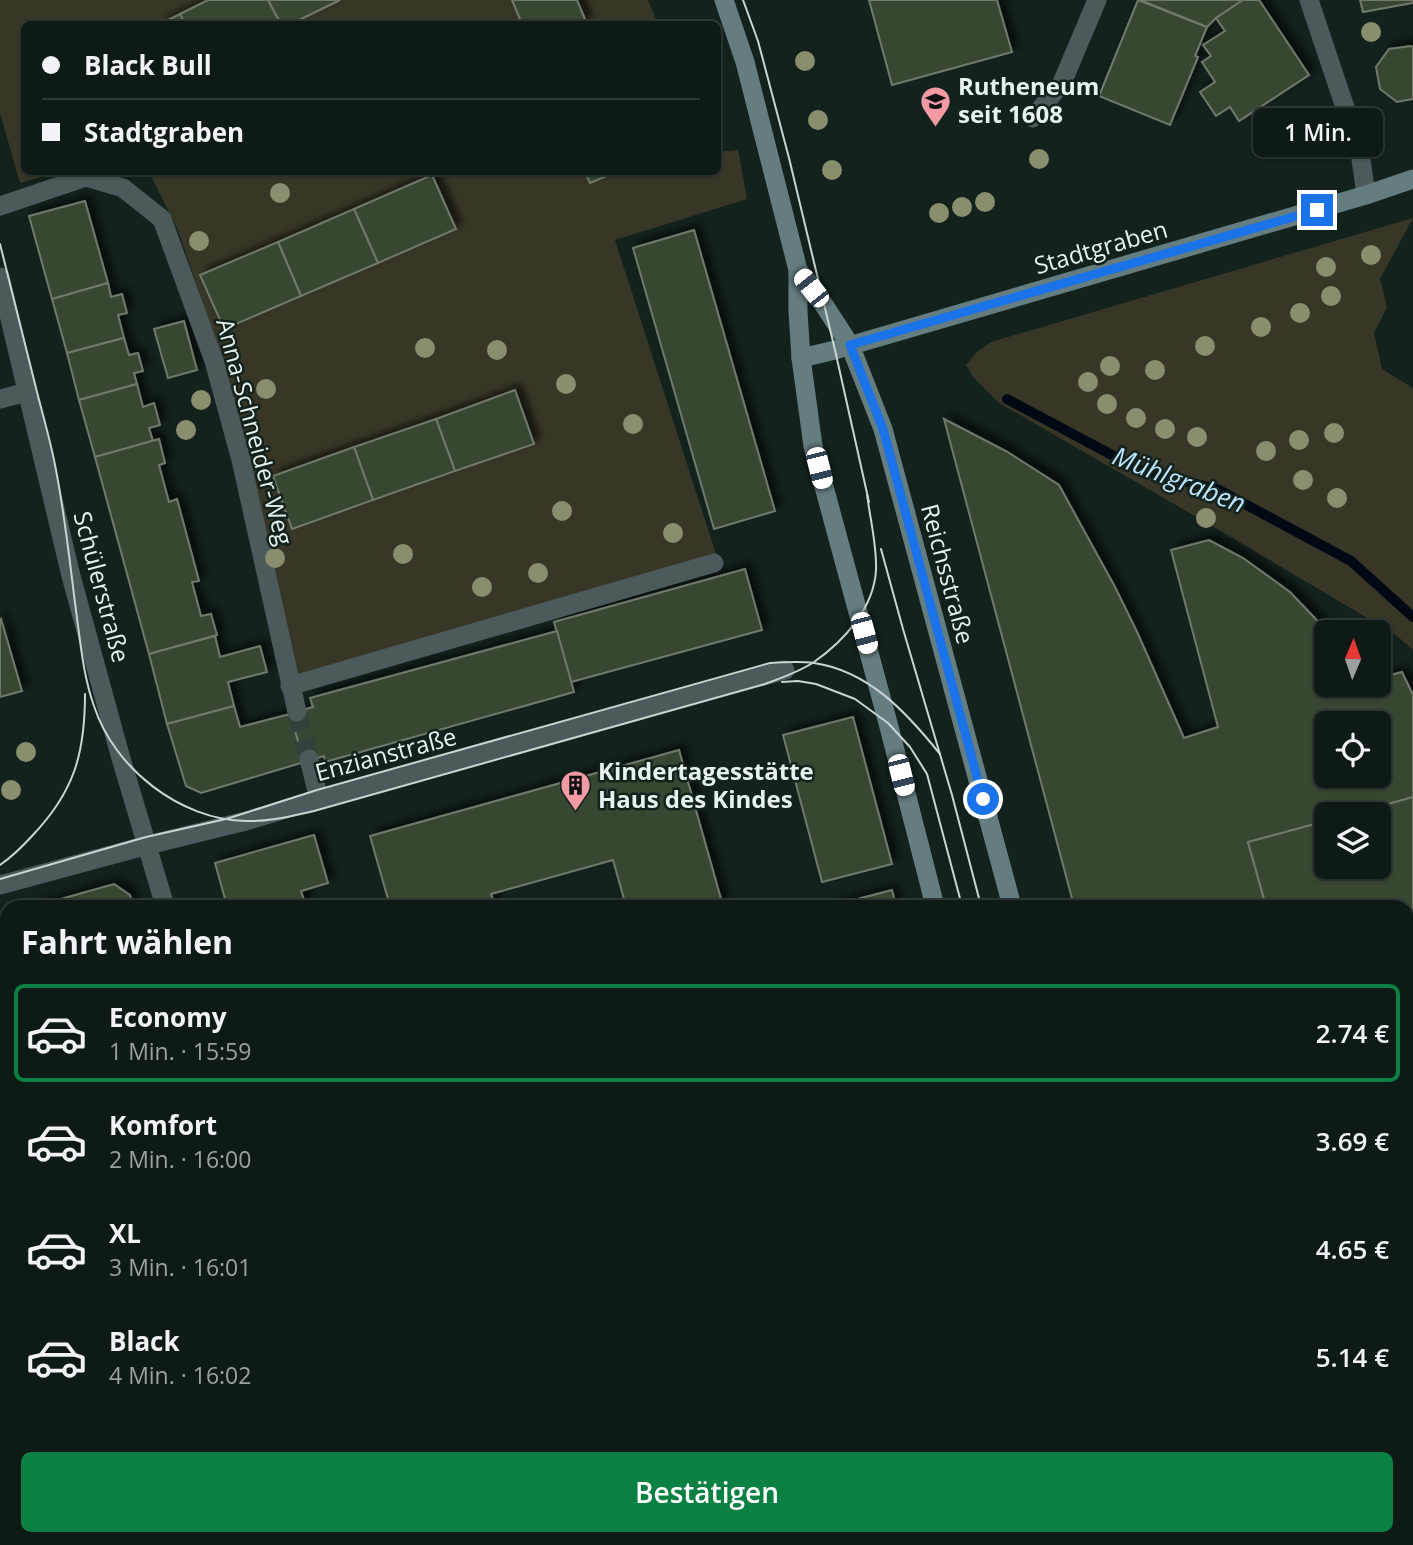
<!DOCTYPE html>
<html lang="de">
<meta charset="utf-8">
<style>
body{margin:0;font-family:"Open Sans",sans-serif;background:#1c2723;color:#f1f3f6;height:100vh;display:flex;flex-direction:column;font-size:26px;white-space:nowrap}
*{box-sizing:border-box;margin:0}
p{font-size:23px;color:#9ba1a1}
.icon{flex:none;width:38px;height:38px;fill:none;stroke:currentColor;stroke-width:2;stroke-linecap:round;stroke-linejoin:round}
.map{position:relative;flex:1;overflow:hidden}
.details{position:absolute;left:0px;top:900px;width:1414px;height:646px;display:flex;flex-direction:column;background:#0e1a16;border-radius:21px 21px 0 0;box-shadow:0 2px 5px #0004,0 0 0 2px #2e3835}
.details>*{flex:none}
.top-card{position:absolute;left:21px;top:21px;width:700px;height:154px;border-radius:10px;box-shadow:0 2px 5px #0004,0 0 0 2px #2e3835;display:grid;align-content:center;height:154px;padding:0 21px;background:#0e1a16}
.needle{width:46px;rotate:2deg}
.controls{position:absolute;left:1314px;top:620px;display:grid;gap:14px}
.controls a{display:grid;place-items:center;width:77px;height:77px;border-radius:10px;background:#0e1a16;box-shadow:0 2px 5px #0004,0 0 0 2px #2e3835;font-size:35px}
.end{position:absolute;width:32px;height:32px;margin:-16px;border:9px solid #1a73e8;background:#fff;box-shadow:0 0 0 4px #fff}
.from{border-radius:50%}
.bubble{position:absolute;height:49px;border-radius:10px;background:#0e1a16;box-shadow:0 2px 5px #0004,0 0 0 2px #2e3835;font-size:23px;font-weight:600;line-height:49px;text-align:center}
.car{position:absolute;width:21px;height:42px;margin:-21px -10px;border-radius:9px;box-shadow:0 0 5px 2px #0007;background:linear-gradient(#fff 24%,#345 0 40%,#fff 0 76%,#345 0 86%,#fff 0)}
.top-card b{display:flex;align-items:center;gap:24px;height:66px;font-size:26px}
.top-card b+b{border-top:2px solid #2e3835}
.top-card i{width:18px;height:18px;background:#f1f3f6}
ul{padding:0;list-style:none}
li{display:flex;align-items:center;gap:21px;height:98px;margin:0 14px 10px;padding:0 7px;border:4px solid transparent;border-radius:10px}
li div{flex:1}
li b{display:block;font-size:26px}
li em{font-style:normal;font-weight:600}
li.active{border-color:#0b8043}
li>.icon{width:63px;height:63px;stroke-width:1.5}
h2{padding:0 21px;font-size:32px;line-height:84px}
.action{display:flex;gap:14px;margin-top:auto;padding:14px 21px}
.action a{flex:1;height:80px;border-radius:10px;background:#0b8043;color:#fff;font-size:28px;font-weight:600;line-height:80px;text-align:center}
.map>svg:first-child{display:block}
.green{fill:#383727}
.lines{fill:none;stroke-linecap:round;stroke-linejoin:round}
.stream{stroke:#000914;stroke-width:10}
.building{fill:#374732;stroke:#6f796c;stroke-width:2;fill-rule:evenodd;filter:url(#shadow)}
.minor-tunnel{stroke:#33413c;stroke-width:19;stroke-dasharray:19 10;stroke-linecap:butt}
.service{stroke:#4c5a5b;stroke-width:19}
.minor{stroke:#4c5a5b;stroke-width:19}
.secondary{stroke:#657d7e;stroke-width:19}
.tram{stroke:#cad5d1;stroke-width:2}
.tree{fill:#888e6e}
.route{stroke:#1a73e8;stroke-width:9}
.labels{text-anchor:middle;stroke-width:5;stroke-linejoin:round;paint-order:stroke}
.poi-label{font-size:24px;font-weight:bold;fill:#e8f2ee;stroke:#13221d;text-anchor:start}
.street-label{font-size:24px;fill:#e8f2ee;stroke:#13221d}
.water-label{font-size:26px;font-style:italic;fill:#bbe6ff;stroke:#13221d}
</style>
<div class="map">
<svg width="1413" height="1545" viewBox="0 0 1413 1545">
<defs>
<filter id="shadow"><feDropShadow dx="6" dy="-6" stdDeviation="3.5" flood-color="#0009"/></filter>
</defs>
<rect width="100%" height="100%" fill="#13221d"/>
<g class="green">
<path d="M0,0H648L658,24H24V172H59L20,183L0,113Z"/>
<path d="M738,150L747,199L615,240L716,554L294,681L223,363L178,230L149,172H718V152Z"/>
<path d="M1413,218L1380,279L1387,307L1374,333L1382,369L1413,388V650L1396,635L1219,530L999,403L973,377L966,365L977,352L991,342Z"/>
</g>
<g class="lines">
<path class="stream" d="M1007,399L1142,471L1217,489L1351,561L1413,617"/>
</g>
<g class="building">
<path d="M208,0H268L281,24H185L180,14Z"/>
<path d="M268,0H340L291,24H281Z"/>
<path d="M512,0H577L587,24H522Z"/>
<path d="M869,0H997L1012,52L892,85Z"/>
<path d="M1138,0L1207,27L1195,56L1198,57L1170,125L1099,96Z"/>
<path d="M1140,0H1243L1216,18L1207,27Z"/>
<path d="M1243,0H1259L1309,75L1239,121L1230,107L1216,116L1200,92L1215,82L1202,62L1211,56L1203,45L1225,31L1216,18Z"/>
<path d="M1360,0H1413V3L1363,12Z"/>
<path d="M180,14L185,24H160Z"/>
<path d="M1411,46L1413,47V99L1397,102L1380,89L1376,67L1389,49Z"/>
<path d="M585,172H616L590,183Z"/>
<path d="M432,175L456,229L378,263L354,209Z"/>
<path d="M85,201L108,283L52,299L29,216Z"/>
<path d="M354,209L378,263L301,296L278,242Z"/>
<path d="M694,230L775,511L714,529L633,248Z"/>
<path d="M278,242L301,296L224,329L200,275Z"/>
<path d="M108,283L111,297L122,294L127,313L118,315L124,338L67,353L52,299Z"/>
<path d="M184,321L197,370L168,378L154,329Z"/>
<path d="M124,338L129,355L138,353L143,371L134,373L137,384L79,400L67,353Z"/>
<path d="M137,384L143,407L154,403L160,425L149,428L153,441L95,457L79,400Z"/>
<path d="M515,390L534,444L455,471L436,419Z"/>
<path d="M436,419L455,471L373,500L354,447Z"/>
<path d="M944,419L1006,451L1059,485L1115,587L1138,634L1184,738L1218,727L1171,550L1209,540L1243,558L1290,592L1328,632L1326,684H1379V678L1402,672L1413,695V797L1353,814H1326V821L1248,842L1266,906H1074ZM1326,723H1379V775H1326Z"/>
<path d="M159,439L165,463L159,465L169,502L177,499L199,581L192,582L201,616L211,614L217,635L149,654L95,457Z"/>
<path d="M354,447L373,500L292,529L273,476Z"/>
<path d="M745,569L762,630L571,682L554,622Z"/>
<path d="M1,619L22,691L0,697V620Z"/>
<path d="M557,631L574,692L325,762L324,756L304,762L290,714L313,707L310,698Z"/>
<path d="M215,636L220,657L260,646L267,672L228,682L234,706L167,724L149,654Z"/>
<path d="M234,706L240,727L290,714L304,762L201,793L186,786L167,724Z"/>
<path d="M853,717L892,864L822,882L783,735Z"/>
<path d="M679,750L723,906H626L613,860L491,894L495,906H390L370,836Z"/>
<path d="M1413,797V1019L1407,1021V906H1266L1248,842L1326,821V866H1379V814H1353Z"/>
<path d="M314,835L328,883L301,891L306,906H227L215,863Z"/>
<path d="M114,884L130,895L133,906H36Z"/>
<path d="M892,890L896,906H831Z"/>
<path d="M7,915V1009L0,1004V917Z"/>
<path d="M7,1104V1191L0,1193V1106Z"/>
<path d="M1413,1149V1545H1222L1220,1538H1407V1150Z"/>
<path d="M6,1191L7,1196V1273L0,1275V1193Z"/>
<path d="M7,1273V1305L0,1307V1275Z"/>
<path d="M0,1402L7,1427V1452L0,1454Z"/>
<path d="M22,1538H94L96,1545H24Z"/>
<path d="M94,1538H155L157,1545H96Z"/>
<path d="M155,1538H214L216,1545H157Z"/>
<path d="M214,1538H307L309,1545H216Z"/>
<path d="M464,1538H569L545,1545H439Z"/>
<path d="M624,1538H663L665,1545H607L625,1540Z"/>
<path d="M663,1538H749V1540L731,1545H665Z"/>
<path d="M948,1538H978L980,1545H925Z"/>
<path d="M1073,1538L1074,1545H1003L1002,1541L1011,1538Z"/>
</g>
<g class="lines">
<path class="minor-tunnel" d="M297,712L309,759"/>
<g class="service">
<path d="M0,399L27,392"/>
<path d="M290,686L714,563"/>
<path d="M0,1539L2,1545"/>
</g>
<g class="minor">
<path d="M1309,0L1360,152L1366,195"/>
<path d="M1033,118L1062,83L1097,0"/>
<path d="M0,206L86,177L123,188L162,219L214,361L241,460L297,712"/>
<path d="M0,277L71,576L120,755L165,906"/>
<path d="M309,759L319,799"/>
<path d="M0,885L148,845L246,821L319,799L785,670"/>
<path d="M1407,1085L1413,1083"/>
<path d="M0,1492L7,1490"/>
<path d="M344,1538L346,1545"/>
</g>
<g class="secondary">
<path d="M724,0L745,62L798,270V312L801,358L813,446L888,723L935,906"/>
<path d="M798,270L824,305L850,345L883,429L1012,906"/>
<path d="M801,358L835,350L1366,195L1413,179"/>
<path d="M1100,1538L1102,1545"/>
<path d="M1183,1538L1185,1545"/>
</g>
<g class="tram">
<path d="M743,0L758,41L789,158L835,350L869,502"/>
<path d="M0,244C12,292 24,340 36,388C42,412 49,436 54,460C65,512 70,566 77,618C81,648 84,678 94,706C114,768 180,820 246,821C269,822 291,816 314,811L765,684C781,678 799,672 814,662C844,641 874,608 876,570C877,545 870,519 867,494"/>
<path d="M881,549L903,629L952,795L981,906"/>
<path d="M782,682L798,681L816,684L855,699L888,723L910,747L927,774L962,906"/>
<path d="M0,865C13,856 22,847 32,836C74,792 85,754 85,694"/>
<path d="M0,879L146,837L226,819L317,790L770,663C785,662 799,661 814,663C869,671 907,713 940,754"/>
<path d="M1130,1538L1132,1545"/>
<path d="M1145,1538L1147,1545"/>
</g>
</g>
<g class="tree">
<circle cx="1371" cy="32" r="10"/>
<circle cx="805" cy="61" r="10"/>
<circle cx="818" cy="120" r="10"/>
<circle cx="1301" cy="123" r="10"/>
<circle cx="1039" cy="159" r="10"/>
<circle cx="832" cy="170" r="10"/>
<circle cx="280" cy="193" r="10"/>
<circle cx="985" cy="202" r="10"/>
<circle cx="962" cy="207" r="10"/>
<circle cx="939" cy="213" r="10"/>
<circle cx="199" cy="241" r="10"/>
<circle cx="1371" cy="255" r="10"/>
<circle cx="1326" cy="267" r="10"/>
<circle cx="1331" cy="296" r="10"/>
<circle cx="1300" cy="313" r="10"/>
<circle cx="1261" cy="327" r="10"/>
<circle cx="1205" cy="346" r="10"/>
<circle cx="425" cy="348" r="10"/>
<circle cx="497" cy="350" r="10"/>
<circle cx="1110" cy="366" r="10"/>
<circle cx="1155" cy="370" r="10"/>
<circle cx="1088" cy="382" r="10"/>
<circle cx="566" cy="384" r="10"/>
<circle cx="266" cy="389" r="10"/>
<circle cx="201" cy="400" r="10"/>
<circle cx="1107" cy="404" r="10"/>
<circle cx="1136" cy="418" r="10"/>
<circle cx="633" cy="424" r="10"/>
<circle cx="1165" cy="429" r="10"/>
<circle cx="186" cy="430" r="10"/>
<circle cx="1334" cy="433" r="10"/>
<circle cx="1197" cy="437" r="10"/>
<circle cx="1299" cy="440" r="10"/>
<circle cx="1266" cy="451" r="10"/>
<circle cx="1303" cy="480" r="10"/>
<circle cx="1337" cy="498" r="10"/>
<circle cx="562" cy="511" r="10"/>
<circle cx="1206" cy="518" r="10"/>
<circle cx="673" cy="533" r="10"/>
<circle cx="403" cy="554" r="10"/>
<circle cx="275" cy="558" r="10"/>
<circle cx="538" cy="573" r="10"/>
<circle cx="482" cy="587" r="10"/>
<circle cx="26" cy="752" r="10"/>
<circle cx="11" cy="790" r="10"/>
</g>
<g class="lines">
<path class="route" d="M983,799L883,429L850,345L1317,210"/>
</g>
<defs>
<symbol id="school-pin" viewBox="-11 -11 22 30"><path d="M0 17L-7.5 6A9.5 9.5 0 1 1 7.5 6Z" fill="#f49aa5" stroke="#13221d"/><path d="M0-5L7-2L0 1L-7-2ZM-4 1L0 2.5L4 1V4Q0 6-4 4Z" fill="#111"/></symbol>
<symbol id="building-pin" viewBox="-11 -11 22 30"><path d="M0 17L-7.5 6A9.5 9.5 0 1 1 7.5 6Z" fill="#f49aa5" stroke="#13221d"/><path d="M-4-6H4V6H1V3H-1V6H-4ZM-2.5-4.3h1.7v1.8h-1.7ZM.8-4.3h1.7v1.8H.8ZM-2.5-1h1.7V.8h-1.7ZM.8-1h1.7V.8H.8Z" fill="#111"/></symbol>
</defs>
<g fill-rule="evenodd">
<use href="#school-pin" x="918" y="84" width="35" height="47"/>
<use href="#building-pin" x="558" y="768" width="35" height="47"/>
</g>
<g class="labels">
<g class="poi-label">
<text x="958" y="95">Rutheneum<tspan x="958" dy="28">seit 1608</tspan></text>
<text x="598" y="780">Kindertagesstätte<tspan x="598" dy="28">Haus des Kindes</tspan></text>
</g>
<g class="street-label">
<text transform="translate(1101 248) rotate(-16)" y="8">Stadtgraben</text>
<text transform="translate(254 432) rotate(75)" y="8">Anna-Schneider-Weg</text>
<text transform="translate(947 574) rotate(75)" y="8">Reichsstraße</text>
<text transform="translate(101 587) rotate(75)" y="8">Schülerstraße</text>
<text transform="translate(386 755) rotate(-15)" y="8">Enzianstraße</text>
</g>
<g class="water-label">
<text transform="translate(1179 480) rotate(21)" y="9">Mühlgraben</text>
</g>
</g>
</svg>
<div class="controls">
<a><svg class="needle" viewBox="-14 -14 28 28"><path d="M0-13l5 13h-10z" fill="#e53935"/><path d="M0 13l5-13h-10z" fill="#9ba1a1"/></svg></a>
<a><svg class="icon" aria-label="locate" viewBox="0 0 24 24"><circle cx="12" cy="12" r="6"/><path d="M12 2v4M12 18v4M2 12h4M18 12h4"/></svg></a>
<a><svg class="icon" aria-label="layers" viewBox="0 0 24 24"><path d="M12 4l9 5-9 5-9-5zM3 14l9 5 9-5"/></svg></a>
</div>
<i class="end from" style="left:983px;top:799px"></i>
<i class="end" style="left:1317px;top:210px"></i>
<div class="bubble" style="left:1253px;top:108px;width:130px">1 Min.</div>
<i class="car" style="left:811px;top:288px;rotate:322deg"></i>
<i class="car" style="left:819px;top:468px;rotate:166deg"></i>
<i class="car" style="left:864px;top:633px;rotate:165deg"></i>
<i class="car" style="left:901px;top:775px;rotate:166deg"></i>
<div class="top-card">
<b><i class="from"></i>Black Bull</b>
<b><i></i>Stadtgraben</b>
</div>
<section class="details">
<h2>Fahrt wählen</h2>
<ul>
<li class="active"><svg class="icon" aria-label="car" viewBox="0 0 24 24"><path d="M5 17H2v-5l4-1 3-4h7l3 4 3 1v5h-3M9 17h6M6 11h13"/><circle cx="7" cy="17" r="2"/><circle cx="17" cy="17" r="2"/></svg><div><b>Economy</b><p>1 Min. · 15:59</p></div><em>2.74 €</em></li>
<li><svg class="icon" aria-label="car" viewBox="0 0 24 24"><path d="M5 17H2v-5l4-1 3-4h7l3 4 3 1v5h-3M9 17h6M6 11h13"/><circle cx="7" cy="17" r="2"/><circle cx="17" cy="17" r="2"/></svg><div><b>Komfort</b><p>2 Min. · 16:00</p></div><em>3.69 €</em></li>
<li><svg class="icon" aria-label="car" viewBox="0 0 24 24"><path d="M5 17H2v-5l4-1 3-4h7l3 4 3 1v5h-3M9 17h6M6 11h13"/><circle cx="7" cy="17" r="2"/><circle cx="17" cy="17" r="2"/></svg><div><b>XL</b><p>3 Min. · 16:01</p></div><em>4.65 €</em></li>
<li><svg class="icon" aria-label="car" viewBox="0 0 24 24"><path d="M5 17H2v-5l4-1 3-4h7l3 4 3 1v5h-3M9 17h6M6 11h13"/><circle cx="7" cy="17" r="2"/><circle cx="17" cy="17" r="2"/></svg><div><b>Black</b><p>4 Min. · 16:02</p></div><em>5.14 €</em></li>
</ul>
<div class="action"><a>Bestätigen</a></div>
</section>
</div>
